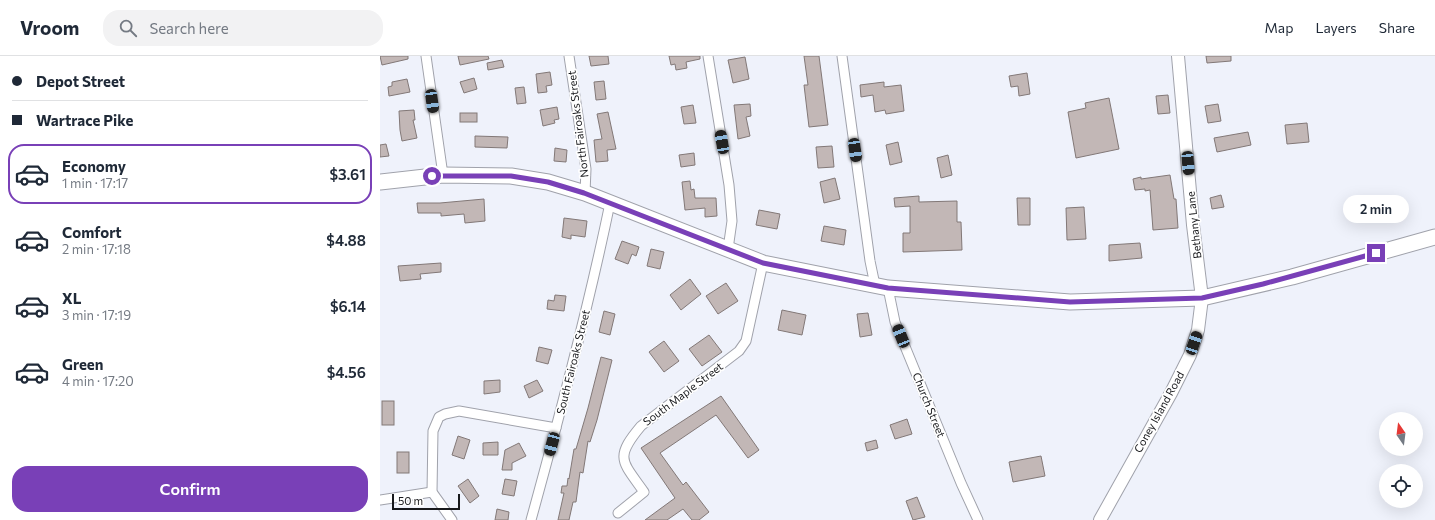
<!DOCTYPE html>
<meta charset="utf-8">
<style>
body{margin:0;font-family:Commissioner,sans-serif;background:#f2f2f3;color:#1f2937;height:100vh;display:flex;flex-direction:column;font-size:15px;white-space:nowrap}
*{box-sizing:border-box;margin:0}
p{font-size:13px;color:#747a83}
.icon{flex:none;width:22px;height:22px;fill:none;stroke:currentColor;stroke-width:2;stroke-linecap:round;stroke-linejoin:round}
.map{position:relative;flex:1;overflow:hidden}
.details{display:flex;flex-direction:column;background:#fff;width:380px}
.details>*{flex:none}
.hud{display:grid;align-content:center;height:88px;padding:0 12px;background:#fff}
.needle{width:26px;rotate:346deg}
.buttons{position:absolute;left:999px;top:356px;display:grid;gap:8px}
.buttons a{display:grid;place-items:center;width:44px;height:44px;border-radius:50%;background:#fff;box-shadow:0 4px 16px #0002;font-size:20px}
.scale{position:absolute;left:12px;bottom:10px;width:68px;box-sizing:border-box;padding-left:4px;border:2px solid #17181b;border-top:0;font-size:11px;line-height:14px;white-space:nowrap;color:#17181b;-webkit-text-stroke:3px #fff;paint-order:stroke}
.end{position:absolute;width:18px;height:18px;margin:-9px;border:5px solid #7940b7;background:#fff;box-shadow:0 0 0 2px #fff}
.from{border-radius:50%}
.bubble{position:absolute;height:28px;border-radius:14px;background:#fff;box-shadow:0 4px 16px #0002;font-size:13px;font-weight:600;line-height:28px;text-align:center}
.car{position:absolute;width:12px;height:24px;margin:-12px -6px;border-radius:5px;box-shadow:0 0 3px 1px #0007;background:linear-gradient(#222 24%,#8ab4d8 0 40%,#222 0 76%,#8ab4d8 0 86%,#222 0)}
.hud b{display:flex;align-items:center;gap:14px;height:38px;font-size:15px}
.hud b+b{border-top:1px solid #e0e1e3}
.hud i{width:10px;height:10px;background:#1f2937}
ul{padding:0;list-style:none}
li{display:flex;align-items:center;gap:12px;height:60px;margin:0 8px 6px;padding:0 4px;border:2px solid transparent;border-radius:16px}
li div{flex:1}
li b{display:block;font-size:15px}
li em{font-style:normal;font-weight:600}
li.current{border-color:#7940b7}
li>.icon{width:36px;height:36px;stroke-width:1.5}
.button{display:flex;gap:8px;margin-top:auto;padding:8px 12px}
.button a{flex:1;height:46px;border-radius:16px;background:#7940b7;color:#fff;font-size:16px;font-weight:600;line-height:46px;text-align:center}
header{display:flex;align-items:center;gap:24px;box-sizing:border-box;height:56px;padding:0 20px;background:#fff;border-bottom:1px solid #e0e1e3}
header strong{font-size:19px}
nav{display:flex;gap:22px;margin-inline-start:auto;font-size:14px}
.search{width:280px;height:36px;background:#f2f2f3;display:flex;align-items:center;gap:10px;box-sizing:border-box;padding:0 14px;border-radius:16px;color:#747a83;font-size:15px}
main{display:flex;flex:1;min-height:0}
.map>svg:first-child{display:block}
.building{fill:#c2b7b6;stroke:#827877}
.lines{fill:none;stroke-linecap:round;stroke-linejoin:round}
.minor-casing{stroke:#a0a2ab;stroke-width:11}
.tertiary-casing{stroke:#a0a2ab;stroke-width:14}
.primary-casing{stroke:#a0a2ab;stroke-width:17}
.minor{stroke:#fff;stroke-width:9}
.tertiary{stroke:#fff;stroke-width:12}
.primary{stroke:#fff;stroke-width:15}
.route{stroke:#7940b7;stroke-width:5}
.labels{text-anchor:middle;stroke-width:3.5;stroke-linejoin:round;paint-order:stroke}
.street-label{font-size:11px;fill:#17181b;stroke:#fff}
</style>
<header>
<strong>Vroom</strong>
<div class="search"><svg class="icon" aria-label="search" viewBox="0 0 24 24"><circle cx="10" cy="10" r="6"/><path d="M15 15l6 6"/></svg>Search here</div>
<nav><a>Map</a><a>Layers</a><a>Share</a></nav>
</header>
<main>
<section class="details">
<div class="hud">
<b><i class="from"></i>Depot Street</b>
<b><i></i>Wartrace Pike</b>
</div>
<ul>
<li class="current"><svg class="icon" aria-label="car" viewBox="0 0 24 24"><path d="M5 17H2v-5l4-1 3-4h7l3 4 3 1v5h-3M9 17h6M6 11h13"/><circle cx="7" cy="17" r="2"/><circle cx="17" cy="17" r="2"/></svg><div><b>Economy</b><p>1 min · 17:17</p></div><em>$3.61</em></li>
<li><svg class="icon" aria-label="car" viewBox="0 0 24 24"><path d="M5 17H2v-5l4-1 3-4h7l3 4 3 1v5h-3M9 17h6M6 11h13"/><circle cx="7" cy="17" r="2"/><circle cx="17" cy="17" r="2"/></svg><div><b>Comfort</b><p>2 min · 17:18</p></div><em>$4.88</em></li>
<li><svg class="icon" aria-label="car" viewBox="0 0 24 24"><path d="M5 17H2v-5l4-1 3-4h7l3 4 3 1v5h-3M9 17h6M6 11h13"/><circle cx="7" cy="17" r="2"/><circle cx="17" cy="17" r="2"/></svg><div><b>XL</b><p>3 min · 17:19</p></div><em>$6.14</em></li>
<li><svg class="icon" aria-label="car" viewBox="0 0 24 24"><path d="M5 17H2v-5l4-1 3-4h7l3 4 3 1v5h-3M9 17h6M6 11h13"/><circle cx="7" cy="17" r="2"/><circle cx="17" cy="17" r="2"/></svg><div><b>Green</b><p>4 min · 17:20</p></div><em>$4.56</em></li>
</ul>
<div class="button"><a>Confirm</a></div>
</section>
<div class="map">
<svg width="1055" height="464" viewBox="0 0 1055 464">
<rect width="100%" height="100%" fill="#eff2fb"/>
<g class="building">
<path d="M0,0H28V3L2,9Z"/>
<path d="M78,0H108L109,3L80,9Z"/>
<path d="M209,0H228L229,8L211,10Z"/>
<path d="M289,0H320V3L306,6L307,12L296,14L295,8L291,9Z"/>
<path d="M424,0H439L448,69L429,71L424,29H428Z"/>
<path d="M826,0H851V5L827,7Z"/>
<path d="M365,1L369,23L353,27L348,4Z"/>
<path d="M122,4L124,11L108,14L107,7Z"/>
<path d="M170,16L172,29L166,30L167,36L158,37L156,18Z"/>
<path d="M647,17L650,38L639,40L638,30L631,31L629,20Z"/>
<path d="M94,22L97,33L84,37L80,26Z"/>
<path d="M27,23L30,36L9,40L8,31L12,30V26Z"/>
<path d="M224,25L226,43L216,44L214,26Z"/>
<path d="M504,26V31L521,29L524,55L506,58L505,54L495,56L493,39L481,41L480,29Z"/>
<path d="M144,31L146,47L137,48L135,32Z"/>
<path d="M788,39L790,57L778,58L776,40Z"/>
<path d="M729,42L739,93L696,102L688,56L706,52L705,47Z"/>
<path d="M370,48L371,60L366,61L370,80L358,83L354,49Z"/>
<path d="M838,48L841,65L828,67L825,50Z"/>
<path d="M313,49L316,67L304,68L301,51Z"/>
<path d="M177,51L179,63L174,64L175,67L163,70L160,54Z"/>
<path d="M34,54L35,64H33L37,82L22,85L20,74L19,55Z"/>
<path d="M228,56L236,93L227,94L228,105L216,106L214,84L222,83L217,58Z"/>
<rect x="80" y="57" width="17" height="9"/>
<path d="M927,67L929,86L907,88L905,69Z"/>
<path d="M868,76L871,89L837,96L834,82Z"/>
<path d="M95,80L128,81L127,92L95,91Z"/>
<path d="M518,86L522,106L510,109L506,89Z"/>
<path d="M6,88L9,100L0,101V89Z"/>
<path d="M452,90L454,111L438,112L436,91Z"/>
<path d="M175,92L187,94L186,106L174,105Z"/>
<path d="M314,97L315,109L301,111L299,99Z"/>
<path d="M568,99L572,119L561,122L557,102Z"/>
<path d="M790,119L794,143H796L798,172L773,174L770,134L765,135V133L755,134L753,123L761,121V123Z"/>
<path d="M455,122L460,143L444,147L440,126Z"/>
<path d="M310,125L311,134L314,133L315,142H336L337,160L325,161V152L305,154L302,126Z"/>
<path d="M841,139L844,151L832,153L830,142Z"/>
<path d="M539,140V146L577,145V166H581L582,194L523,196V177H530V150L515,151L514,142Z"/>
<path d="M637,142H650V169H638Z"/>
<path d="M104,143L105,165L85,167L84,158L61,160V157H38L37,147H60Z"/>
<path d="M704,151L706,183L687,184L686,152Z"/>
<path d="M379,154L400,158L397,173L376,169Z"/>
<path d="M184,162L207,165L205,181L191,179V183L182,181Z"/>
<path d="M444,170L466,174L464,189L441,185Z"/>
<path d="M242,185L259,191L256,200L252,198L248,208L235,203Z"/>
<path d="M760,187L762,202L729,205V189Z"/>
<path d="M271,193L284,196L280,213L267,210Z"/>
<path d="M61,207V216L40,218L41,223L20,225L18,210Z"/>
<path d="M310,223L321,238L301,254L290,239Z"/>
<path d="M346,227L358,245L338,258L326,240Z"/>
<path d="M175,239L186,240L184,255L167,253L168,244L174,245Z"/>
<path d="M402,254L426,259L422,279L398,274Z"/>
<path d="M224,255L235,258L230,279L219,276Z"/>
<path d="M488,257L492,279L480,281L477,258Z"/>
<path d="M329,279L342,296L322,310L309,293Z"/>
<path d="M284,285L299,305L284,316L269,296Z"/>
<path d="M159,291L172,294L168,308L156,305Z"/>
<path d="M221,301L232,304L217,364L210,386L208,385L203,417L200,416L196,446H193L189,464H178L184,437H181L182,430H187L188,422L189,423L194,393H196L208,352Z"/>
<path d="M120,324V336L104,338V325Z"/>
<path d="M157,324L163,335L149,342L144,330Z"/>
<path d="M341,340L379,394L368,402L336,359L280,397L303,429L306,426L329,456L319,464H312L303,453L287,464H265L295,442L261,392Z"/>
<rect x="2" y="345" width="12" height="24"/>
<path d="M527,363L532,378L515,383L510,369Z"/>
<path d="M78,380L90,384L84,403L72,399Z"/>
<path d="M496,384L498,392L487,395L485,387Z"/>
<path d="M118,386V399H103V387Z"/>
<path d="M139,387L146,400L132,407V414H122L125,394Z"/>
<rect x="17" y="396" width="12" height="21"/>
<path d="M661,400L665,420L633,426L629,406Z"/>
<path d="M88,423L99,440L90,447L78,430Z"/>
<path d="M125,423L137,425L134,440L122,438Z"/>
<path d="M537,441L545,461L533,464L526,445Z"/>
<path d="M117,453L129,456L128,464H115Z"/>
</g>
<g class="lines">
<defs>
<g id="minor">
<path d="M46,0L63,119"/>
<path d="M189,0L206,113L205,137"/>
<path d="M328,0L349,129L352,165L348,193"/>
<path d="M462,0L490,205L495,229"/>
<path d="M508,232L515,266L581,427L598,464"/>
<path d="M0,444L52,436"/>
<path d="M238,457L264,436C242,405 234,402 261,370L359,295L366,285L383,207"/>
<path d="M72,464L52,436L53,375L59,361L65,358L79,355L176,372"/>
<path d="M151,464C180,359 208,254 230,147"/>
</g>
<path id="tertiary" d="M720,464L791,337L810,299L818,274L822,242L813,169L798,0"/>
<path id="primary" d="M0,126L63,119L131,120L168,126L205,137L383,207L508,232L690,246L822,242L912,221L1055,181"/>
</defs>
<use href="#minor" class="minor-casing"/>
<use href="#tertiary" class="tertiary-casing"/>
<use href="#primary" class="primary-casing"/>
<use href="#minor" class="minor"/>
<use href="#tertiary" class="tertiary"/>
<use href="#primary" class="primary"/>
</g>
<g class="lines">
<path class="route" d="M52,120H131L168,126L204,137L383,207L508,232L690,246L822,242L883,228L996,197"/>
</g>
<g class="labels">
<g class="street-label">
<text transform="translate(198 68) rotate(-97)" y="4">North Fairoaks Street</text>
<text transform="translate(814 169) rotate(-96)" y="4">Bethany Lane</text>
<text transform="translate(193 306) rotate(-76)" y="4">South Fairoaks Street</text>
<text transform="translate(303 338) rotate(-37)" y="4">South Maple Street</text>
<text transform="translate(549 349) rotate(68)" y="4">Church Street</text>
<text transform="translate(779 356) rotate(-61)" y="4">Coney Island Road</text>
</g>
</g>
</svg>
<div class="buttons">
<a><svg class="needle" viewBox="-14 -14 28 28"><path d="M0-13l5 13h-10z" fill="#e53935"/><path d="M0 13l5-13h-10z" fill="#747a83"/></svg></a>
<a><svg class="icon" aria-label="locate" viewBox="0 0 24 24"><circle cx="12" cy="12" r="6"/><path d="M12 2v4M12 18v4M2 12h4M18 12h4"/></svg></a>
</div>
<div class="scale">50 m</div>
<i class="end from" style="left:52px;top:120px"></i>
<i class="end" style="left:996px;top:197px"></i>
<div class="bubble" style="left:963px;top:139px;width:66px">2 min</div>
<i class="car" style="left:52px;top:45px;rotate:172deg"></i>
<i class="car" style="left:342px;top:86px;rotate:350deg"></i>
<i class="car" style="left:475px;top:94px;rotate:172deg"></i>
<i class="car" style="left:808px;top:107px;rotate:175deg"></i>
<i class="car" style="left:521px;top:280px;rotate:338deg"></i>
<i class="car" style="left:814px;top:287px;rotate:19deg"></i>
<i class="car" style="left:172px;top:388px;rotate:195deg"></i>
</div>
</main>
